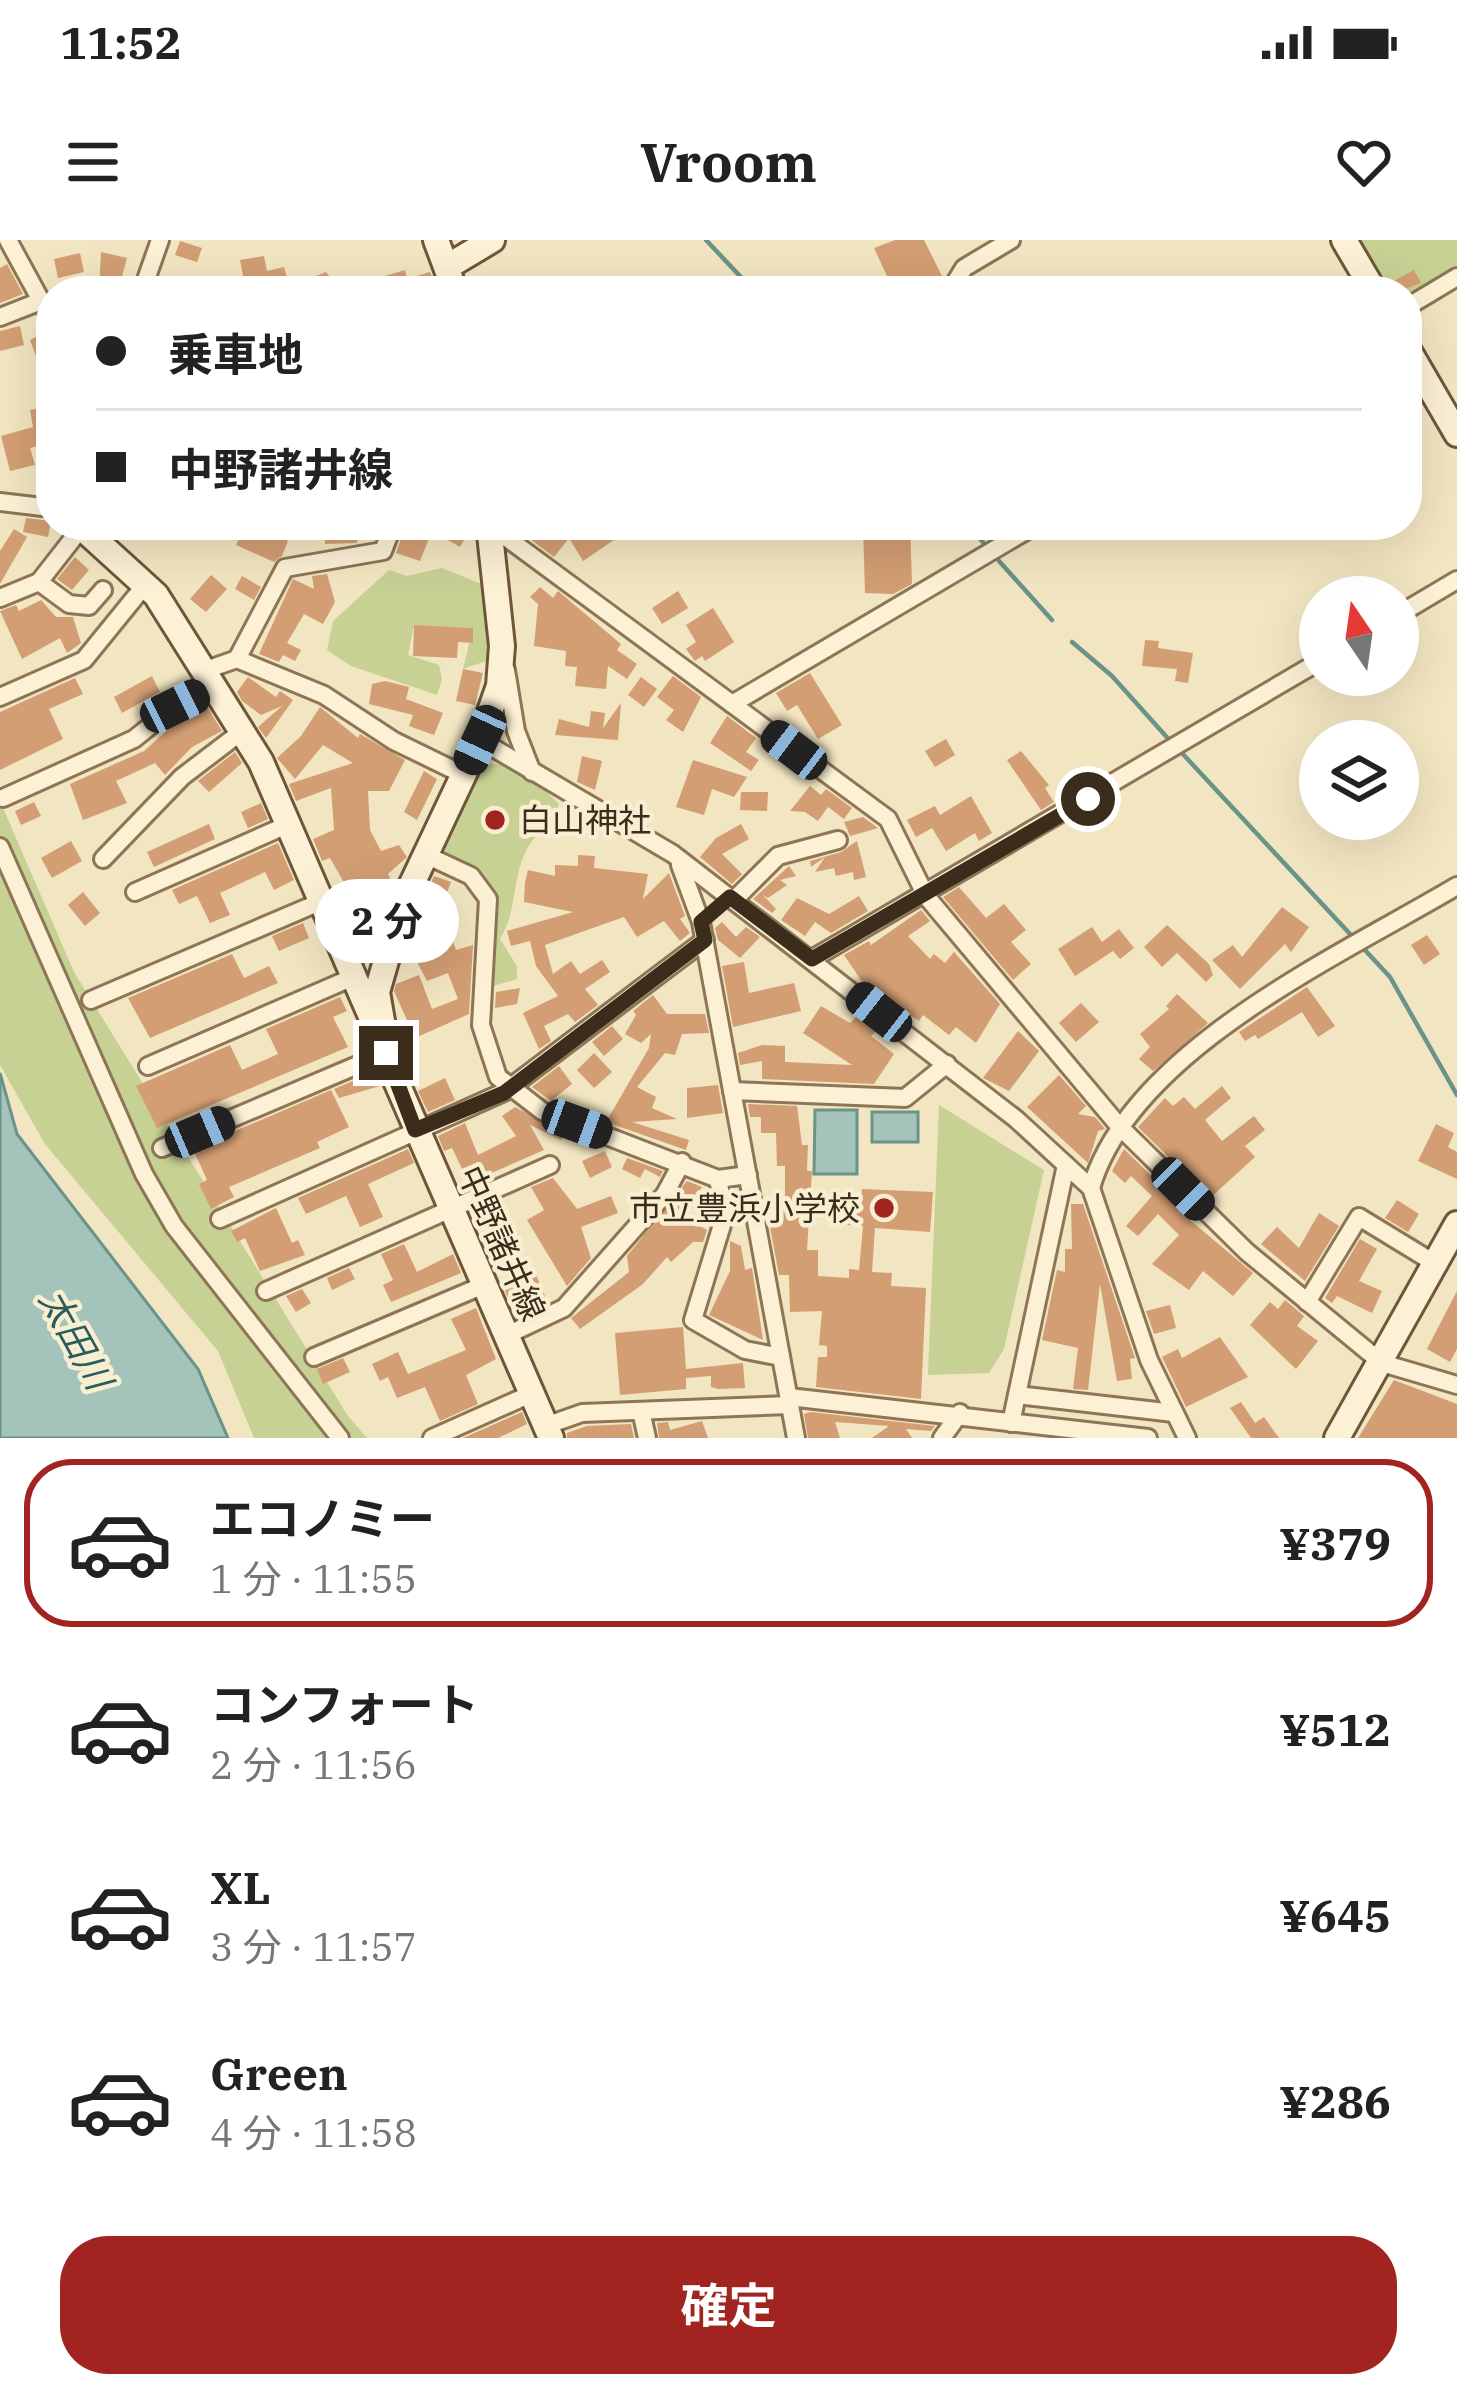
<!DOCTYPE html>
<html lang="ja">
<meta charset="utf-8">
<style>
body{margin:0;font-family:"IBM Plex Serif","Noto Sans JP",serif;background:#f6f6f6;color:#222;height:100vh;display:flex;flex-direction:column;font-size:45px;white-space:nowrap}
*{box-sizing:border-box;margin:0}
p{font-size:39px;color:#767676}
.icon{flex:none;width:66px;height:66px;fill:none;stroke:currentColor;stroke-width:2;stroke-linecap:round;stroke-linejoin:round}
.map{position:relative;height:1198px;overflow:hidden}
.side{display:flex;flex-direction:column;background:#fff;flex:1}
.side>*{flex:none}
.top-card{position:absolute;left:36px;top:36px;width:1386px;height:264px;border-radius:48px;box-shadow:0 12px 48px #0002;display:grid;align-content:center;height:264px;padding:0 60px;background:#fff}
.needle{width:78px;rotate:347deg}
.tools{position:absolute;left:1299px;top:336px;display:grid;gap:24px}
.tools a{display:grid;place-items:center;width:120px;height:120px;border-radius:50%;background:#fff;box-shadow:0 12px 48px #0002;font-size:60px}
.end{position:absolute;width:54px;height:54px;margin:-27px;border:15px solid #3b2c1c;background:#fff;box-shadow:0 0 0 6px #fff}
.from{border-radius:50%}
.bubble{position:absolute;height:84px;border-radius:42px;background:#fff;box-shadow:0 12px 48px #0002;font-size:39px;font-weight:700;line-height:84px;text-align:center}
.car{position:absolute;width:36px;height:72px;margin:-36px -18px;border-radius:15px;box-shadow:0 0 9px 3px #0007;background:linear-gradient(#222 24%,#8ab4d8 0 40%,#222 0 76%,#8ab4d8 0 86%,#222 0)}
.top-card b{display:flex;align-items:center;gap:42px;height:114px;font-size:45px}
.top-card b+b{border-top:3px solid #e0e0e0}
.top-card i{width:30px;height:30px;background:#222}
ul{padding:21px 0 0;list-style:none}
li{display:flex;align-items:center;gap:36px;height:168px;margin:0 24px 18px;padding:0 36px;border:6px solid transparent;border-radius:48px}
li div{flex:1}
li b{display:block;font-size:45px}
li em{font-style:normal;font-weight:700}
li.selected{border-color:#a22421}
li>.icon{width:108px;height:108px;stroke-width:1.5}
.action{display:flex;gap:24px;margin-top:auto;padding:24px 60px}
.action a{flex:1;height:138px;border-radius:48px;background:#a22421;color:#fff;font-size:48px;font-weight:700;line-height:138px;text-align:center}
.status{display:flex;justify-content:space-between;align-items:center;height:84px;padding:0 60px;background:#fff;direction:ltr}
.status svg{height:33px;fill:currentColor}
header{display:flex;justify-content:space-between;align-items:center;height:156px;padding:0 60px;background:#fff;font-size:54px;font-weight:700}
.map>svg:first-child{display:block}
.green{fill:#c8d194}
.water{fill:#a4c4bb;stroke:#6a938a;stroke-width:3}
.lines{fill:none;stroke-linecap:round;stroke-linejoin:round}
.stream{stroke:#6a938a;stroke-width:4.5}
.building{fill:#d39e73}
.street-casing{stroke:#8d7556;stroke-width:22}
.secondary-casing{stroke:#6f563a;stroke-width:30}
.street{stroke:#fcf1d5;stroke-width:16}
.secondary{stroke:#fcf1d5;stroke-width:24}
.route{stroke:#3b2c1c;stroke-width:15}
.poi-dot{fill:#a22421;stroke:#f8eed1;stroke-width:4.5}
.labels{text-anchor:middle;stroke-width:9;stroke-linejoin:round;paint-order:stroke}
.poi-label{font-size:33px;fill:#3b2c1c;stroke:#f8eed1;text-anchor:start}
.street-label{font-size:33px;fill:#3b2c1c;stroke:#f8eed1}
.water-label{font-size:36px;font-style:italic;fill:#2a5c5b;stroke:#f8eed1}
</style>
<div class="status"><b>11:52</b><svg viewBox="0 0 49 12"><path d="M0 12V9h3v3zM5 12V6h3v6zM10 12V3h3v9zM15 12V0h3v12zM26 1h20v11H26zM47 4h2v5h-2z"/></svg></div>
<header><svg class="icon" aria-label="menu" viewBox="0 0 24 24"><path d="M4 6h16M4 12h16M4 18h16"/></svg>Vroom<svg class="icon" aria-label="heart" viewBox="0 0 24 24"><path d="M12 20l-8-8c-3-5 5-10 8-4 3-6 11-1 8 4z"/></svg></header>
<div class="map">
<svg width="1457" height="1198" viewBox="0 0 1457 1198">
<rect width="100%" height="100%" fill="#f2e5c1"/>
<g class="green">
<path d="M1352,0H1457V31L1407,60V51H1383Z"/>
<path d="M442,328L489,347V420L463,429L473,388L414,386L408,415L439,425L442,439L437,455L351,426L327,410L333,381L389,330L407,336Z"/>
<path d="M517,523L559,564C554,587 537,590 527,609C511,640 518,670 500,699L517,726V739L490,747L488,659L441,622L446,572L487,524Z"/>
<path d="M0,561L74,732L348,1176L367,1198H254L218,1111L45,904L0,825Z"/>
<path d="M939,865L1044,930L1004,1109L989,1133L928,1135Z"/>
</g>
<g class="water">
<path d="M0,833L17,894L198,1129L228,1198H0Z"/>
<path d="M815,870H857V934H814Z"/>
<rect x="872" y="872" width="46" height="30"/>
</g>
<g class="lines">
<g class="stream">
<path d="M706,0L754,51"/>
<path d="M967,285L983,302"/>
<path d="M999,321L1052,380"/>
<path d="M1072,402L1112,436L1172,503"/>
<path d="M1180,511L1390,737L1457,855"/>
</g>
</g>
<g class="building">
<path d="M895,0H924L943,38L939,45L894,51L874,8Z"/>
<path d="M180,1L202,8L197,22L175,15Z"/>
<path d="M101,12L127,18L118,51H99Z"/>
<path d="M80,13L84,32L58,38L54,19Z"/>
<path d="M264,16L267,31L284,27L289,46L326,32L341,51H279L285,47L275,49L273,41L245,46L240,20Z"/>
<path d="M7,24L23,54L0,63V28Z"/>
<path d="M405,30L407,39L430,32L437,51H378L375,39Z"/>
<path d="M1414,30L1421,43L1399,51L1394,41Z"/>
<path d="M20,86L24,105L0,111V91Z"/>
<path d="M41,94L51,112L50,154L30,100Z"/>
<path d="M51,166V203L30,208L35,225L10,231L1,196L33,187L30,170Z"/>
<path d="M26,278L51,281L48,297L23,292Z"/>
<path d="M245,285H283L279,297L288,301L282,316L274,322L236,305Z"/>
<path d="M325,285H358L357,303L325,304Z"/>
<path d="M406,285H451L467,295L460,307L432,291L420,321L396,313Z"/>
<path d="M547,285H579L582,294L597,285H636L583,321L569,298L554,317L530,299Z"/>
<path d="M863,285H910L912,344L893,354L865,353Z"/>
<path d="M14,289L27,297L0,344V311Z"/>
<path d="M75,317L89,330L72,350L57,339Z"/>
<path d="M327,334L335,362L323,384L304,374L287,403L301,410L295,421L283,415L279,422L259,414L293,339L314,349L312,336Z"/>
<path d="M211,335L227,349L206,372L190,359Z"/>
<path d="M242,336L261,347L254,360L235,349Z"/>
<path d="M540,347L553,358L558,351L621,404L617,410L637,424L627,439L608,426L606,449L575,446L577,427L565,426L566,411L534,406L538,364L530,357Z"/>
<path d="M678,351L688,368L662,384L652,368Z"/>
<path d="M41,360L56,377H73L81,403L67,413L60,398L22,419L0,371L16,365L19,371Z"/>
<path d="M713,368L734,402L705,421L702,416L695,421L686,409L696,402L686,385Z"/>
<path d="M414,385L473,388V403L458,402L457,418L413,416Z"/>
<path d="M1145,400L1159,401L1158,408L1193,413L1188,443L1175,441L1177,429L1142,426Z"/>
<path d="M463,429L483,433L475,465L456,461Z"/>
<path d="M810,433L842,485L818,499L797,465L787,471L776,453Z"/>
<path d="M152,436L160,452L122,473L114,457Z"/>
<path d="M673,436L701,457L683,492L666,480L674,470L657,457Z"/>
<path d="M248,437L276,457L280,451L293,460L266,498L258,487L282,466L261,475L242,461L237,452Z"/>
<path d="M641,437L657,449L644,467L628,455Z"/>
<path d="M75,438L83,454L49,469L63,499L0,530V472Z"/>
<path d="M385,441L409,447L406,459L443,473L434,495L409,486L413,475L369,464L372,444Z"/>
<path d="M621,463L618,500L555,495L559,479L589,487L591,471L605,473L603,488Z"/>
<path d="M206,465L222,491L192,507L165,535L155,523L116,541L127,563L83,580L70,544L144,511L182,477Z"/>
<path d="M320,467L358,498L360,494L405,520L389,551H368L370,590L381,611L399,605L407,617L388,634L390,638L341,667L335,652L346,646L330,618L322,621L313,599L334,590L331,548L296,561L289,544L353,523L323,505L295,539L277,518L301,496Z"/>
<path d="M727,476L756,498L746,512L759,520L751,531L710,503Z"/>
<path d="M946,499L955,515L935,527L925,511Z"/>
<path d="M1021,511L1049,545L1045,548L1054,562L1041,570L1007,520Z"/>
<path d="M235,512L242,523L209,552L198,541Z"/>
<path d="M582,516L602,521L595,550L577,542Z"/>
<path d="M693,520L747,537L734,557L712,549L704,575L676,567Z"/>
<path d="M424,531L437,539L417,580L404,572Z"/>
<path d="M810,546L821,555L826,549L852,568L844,579L828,567L818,581L805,572L790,571Z"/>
<path d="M741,552H768L767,571L740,570Z"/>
<path d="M971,556L992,593L979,601L975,593L946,611L932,588L916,597L907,580L935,566L940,575Z"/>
<path d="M34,562L41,576L21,585L15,571Z"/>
<path d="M261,563L268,579L248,588L241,572Z"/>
<circle cx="495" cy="580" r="10"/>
<path d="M863,577L878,588L850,596L844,582Z"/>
<path d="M209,584L215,599L154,627L147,612Z"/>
<path d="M741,584L749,599L722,614L742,634L732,644L700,617L716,598Z"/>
<path d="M71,601L82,621L52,638L41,618Z"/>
<path d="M857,601L866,637L854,640L853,632L836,636L834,628L815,632L825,617L811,627L810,621L841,612Z"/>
<path d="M278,603L294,640L274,650L265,632L220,653L230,675L210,683L197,656L179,664L172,650Z"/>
<path d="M578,615L595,616L594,628L648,634L643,659L669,633L685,676L680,679L690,693L680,701L664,681L637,697L624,677L545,705L553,734L571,721L580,734L602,720L610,732L585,749L598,765L575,782L568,774L544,786L551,801L539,809L523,773L558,756L536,726L530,701L511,706L507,691L573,672L524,662L525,642L528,630L555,636V625L578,626Z"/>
<path d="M789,626L796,636L780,640L787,645L768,658L763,655L776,669L772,673L753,659Z"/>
<path d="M434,636L451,642L441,668L423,661Z"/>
<path d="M959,647L986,678L1004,664L1026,690L1011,702L1031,724L1013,740L943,657Z"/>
<path d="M83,652L100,673L85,686L68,665Z"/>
<path d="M859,656L868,671L831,693L815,682L805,696L781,680L797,658L829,674Z"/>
<path d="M1282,667L1309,687L1291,712L1285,704L1240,749L1212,720L1233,705L1242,717Z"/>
<path d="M921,670L930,681L908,696L930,719L934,714L945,723L954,712L1000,764L976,803L956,787L949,795L923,775L919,781L894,765L861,740L844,715L869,701L871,705Z"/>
<path d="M446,681L456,710L473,705L469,774L415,798L394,751L396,744L419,735L432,769L458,759L448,733L427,741L408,705L410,696Z"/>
<path d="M722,682L736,697L746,687L760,697L740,718L718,700L715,688Z"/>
<path d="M303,683L309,698L279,711L272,696Z"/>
<path d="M1167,685L1209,724L1213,735L1206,742L1177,713L1162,727L1144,707Z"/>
<path d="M1092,687L1102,702L1119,689L1134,708L1120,719L1113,711L1075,736L1058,709Z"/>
<path d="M1427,695L1440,714L1424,725L1411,705Z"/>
<path d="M232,714L244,738L269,726L278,743L150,798L128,758Z"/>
<path d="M744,722L749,753L794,743L801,771L733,787L722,726Z"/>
<path d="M1307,747L1335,786L1318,797L1302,772L1258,799L1255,795L1245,801L1239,792Z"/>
<path d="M520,748L517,764L495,768L496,752Z"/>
<path d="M1177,754L1208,783L1153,831L1139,819L1150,807L1140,794L1169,769L1166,766Z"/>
<path d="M653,755L667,774H705L709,793L682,794L675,815L665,813L637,847L656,857L652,868L677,879L632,882L689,900L686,910L606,882L649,808L651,794L641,803L625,794L636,775L633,771Z"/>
<path d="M340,757L347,771L333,777L348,807L157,888L136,846L230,805L242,830L278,814L266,789Z"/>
<path d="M1081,763L1099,782L1076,802L1059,783Z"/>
<path d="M821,766L850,783L859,774L878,789L871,796L894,814L874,844L762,839V821L740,825L738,813L762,805L785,806V822L852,825L803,793Z"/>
<path d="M612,786L623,799L604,816L592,802Z"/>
<path d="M1018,791L1039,811L1009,851L983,838Z"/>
<path d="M594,813L612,832L594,848L577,830Z"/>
<path d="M559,826L572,844L551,861L532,847Z"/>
<path d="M374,832L380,846L339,858L334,849Z"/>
<path d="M1059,835L1086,866L1078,874L1095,877L1105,889L1098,891L1088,923L1027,867Z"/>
<path d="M445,838L455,860L428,872L418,851Z"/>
<path d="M718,845L723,873L687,878V848Z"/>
<path d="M1222,846L1231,858L1205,880L1222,901L1254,876L1265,890L1245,906L1255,917L1210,958L1138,887L1165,858L1173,866L1184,857L1195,869Z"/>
<path d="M331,850L349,887L317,902L320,908L229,947L234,957L211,969L199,944L207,940L193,909Z"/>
<path d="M748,864L797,866L802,905H808L807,931H812L807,1010H818V1036L849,1038V1029L859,1030L863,986L834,984L836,957L861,958L862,949L933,952L930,992L875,988L872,1032L892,1033L891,1046L926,1048L921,1159L816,1147L818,1117H827V1106L819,1105L822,1071L790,1072L789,1035H779L770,987L775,959H785V926H777L776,893H761V877H750Z"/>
<path d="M515,867L565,893L561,900L530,885L544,910L469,943L452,908L444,911L438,896L465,883L478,915L516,896L502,876Z"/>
<path d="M1436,884L1454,893L1448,907L1457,912V939L1418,921Z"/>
<path d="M408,909L414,923L368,944L383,977L360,987L346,956L306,974L298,958Z"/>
<path d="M1124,909L1182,966L1178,970L1253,1033L1233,1056L1203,1031L1189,1050L1152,1024L1179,995L1158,974L1138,996L1126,986L1152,956L1131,936L1125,943L1112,931Z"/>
<path d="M605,911L612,927L590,938L582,921Z"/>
<path d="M627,918L663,931L660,937L645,929L640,938L622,929Z"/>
<path d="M553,938L577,969L611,956L618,973L581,987L591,1018L567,1046L527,980L544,970L531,947Z"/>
<path d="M687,941L702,947L680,975L707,990L703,1002H693L671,1022L667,1017L643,1044L580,1089L571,1078L629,1032L627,1016Z"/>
<path d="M1397,960L1419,974L1408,992L1385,978Z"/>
<path d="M1071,964H1083L1135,1118L1130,1119L1132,1139L1117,1141L1100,1044L1088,1150L1073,1149L1078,1108L1042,1100L1057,1030L1065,1032V1009H1072Z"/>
<path d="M276,968L292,1003L298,1000L305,1015L260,1031L245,998L237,1002L231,991Z"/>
<path d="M1319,973L1339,986L1305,1041L1261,1004L1277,987L1299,1008Z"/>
<path d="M515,987L522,1003L499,1018L489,1003Z"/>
<path d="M1360,999L1377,1009L1359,1041L1382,1051L1372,1073L1337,1056L1332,1063L1325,1058Z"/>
<path d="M730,1001L741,1006L745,1030L752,1028L763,1100L709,1075L730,1031Z"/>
<path d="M404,1004L417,1032L453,1014L461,1033L391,1062L383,1045L393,1040L381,1014Z"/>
<path d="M349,1028L355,1039L332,1050L327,1038Z"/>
<path d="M533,1028L547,1061L516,1075L501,1042Z"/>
<path d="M302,1049L311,1063L296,1072L286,1056Z"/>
<path d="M1457,1051V1109L1450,1122L1427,1109Z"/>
<path d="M1285,1060L1304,1076L1297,1086L1318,1101L1296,1129L1250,1085L1270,1062L1278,1069Z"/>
<path d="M1170,1065L1176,1088L1154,1094L1146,1071Z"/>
<path d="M476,1068L496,1119L466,1135L478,1164L440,1181L425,1147L397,1158L388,1137L380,1141L372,1124L398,1112L408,1134L466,1110L451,1079Z"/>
<path d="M683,1087L686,1129L743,1123L745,1148L718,1149L711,1147V1136L686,1138V1149L620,1155L615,1093Z"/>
<path d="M1220,1097L1248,1137L1186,1167L1162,1117L1178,1109L1182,1118Z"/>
<path d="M343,1118L350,1132L323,1144L317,1129Z"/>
<path d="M1394,1140L1457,1164V1198H1358Z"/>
<path d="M1241,1162L1255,1183L1264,1177L1279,1198H1251L1230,1168Z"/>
<path d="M522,1172L527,1184L498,1198H463Z"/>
<path d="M804,1174L811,1172L935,1186L931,1191L906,1189L912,1198H872L889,1186L835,1182L840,1198H808Z"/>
<path d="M702,1181L708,1198H659L657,1183L668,1182L670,1190Z"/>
<path d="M631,1184L634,1198H567V1193L587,1186Z"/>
</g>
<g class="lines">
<defs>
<g id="street">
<path d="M8,0L51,79"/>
<path d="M142,51L160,0"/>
<path d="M950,51L964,28L1011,0"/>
<path d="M1407,67L1457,37"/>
<path d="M0,77L41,61"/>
<path d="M0,262L51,268"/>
<path d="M485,287L507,298L888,579L926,656L1119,886L1247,1012L1382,1123L1457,1145"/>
<path d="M507,298L529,285"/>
<path d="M39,342L69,364L89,366L103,350"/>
<path d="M0,358L39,342L82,287"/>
<path d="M1398,375L1457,340"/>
<path d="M237,419L285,328L383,311L393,285"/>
<path d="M506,430L516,491L532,532"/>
<path d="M203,431L237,419L324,455L394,501L464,535"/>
<path d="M0,457L84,420L145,345"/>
<path d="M732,464L1036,285"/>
<path d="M480,500L673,614L1016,879L1091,948L1149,1120L1187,1198"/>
<path d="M3,558L134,499L175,466L214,447"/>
<path d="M0,607L144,934L174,986L340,1198"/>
<path d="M426,615L471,636L488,659L481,785L498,837L542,871L718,939L748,935"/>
<path d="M103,619L182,537L241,492"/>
<path d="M680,625L701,682L796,1198"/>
<path d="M135,652L287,585"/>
<path d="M734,660L778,616L838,600"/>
<path d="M812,719L1320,421"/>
<path d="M91,760L320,662"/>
<path d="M148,826L351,738"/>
<path d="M732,851L905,858L947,824"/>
<path d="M162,908L386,813"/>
<path d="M718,939L725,975L693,1080L745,1110L781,1117"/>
<path d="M1091,948C1131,810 1341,715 1457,646"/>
<path d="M220,979L504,852L705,700"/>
<path d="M266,1051L550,925"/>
<path d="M1307,1062L1359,977L1436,1024"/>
<path d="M507,1095L564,1068L665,954L682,922"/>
<path d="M314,1117L484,1045"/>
<path d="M1017,1155L1174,1173"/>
<path d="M789,1157L1148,1198"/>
<path d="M641,1171L647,1198"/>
<path d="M1011,1183L1066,925"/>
<path d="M548,1185L582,1173L790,1165"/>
<path d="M432,1198L533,1153"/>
<path d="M942,1198L960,1173"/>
</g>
<g id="secondary">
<path d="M436,0L455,51"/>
<path d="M1344,0L1374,51"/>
<path d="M447,27L492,0"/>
<path d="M1407,108L1457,194"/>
<path d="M79,285L156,355L261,522L376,788"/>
<path d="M489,285L502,406L499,446L480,500L402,665L377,752L390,827L551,1198"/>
<path d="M1337,1198L1457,984"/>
</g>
</defs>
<use href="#street" class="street-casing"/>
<use href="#secondary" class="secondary-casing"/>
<use href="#street" class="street"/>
<use href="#secondary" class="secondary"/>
</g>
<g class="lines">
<path class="route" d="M386,813L415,890L504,853L705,700L701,682L730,657L812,719L1088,559"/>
</g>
<g class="poi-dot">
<circle cx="495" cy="580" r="12"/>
<circle cx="884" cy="968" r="12"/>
</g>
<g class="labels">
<g class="poi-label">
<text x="519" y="592">白山神社</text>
<text x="860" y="980" text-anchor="end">市立豊浜小学校</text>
</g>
<g class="street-label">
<text transform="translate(502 1003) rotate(66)" y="12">中野諸井線</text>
</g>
<g class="water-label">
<text transform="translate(76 1099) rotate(61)" y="13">太田川</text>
</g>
</g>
</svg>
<div class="tools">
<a><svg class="needle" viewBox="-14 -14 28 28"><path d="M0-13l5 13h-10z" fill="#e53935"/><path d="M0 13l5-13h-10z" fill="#767676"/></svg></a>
<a><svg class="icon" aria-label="layers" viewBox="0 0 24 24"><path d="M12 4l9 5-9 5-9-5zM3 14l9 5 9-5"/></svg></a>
</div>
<i class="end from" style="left:1088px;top:559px"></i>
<i class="end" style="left:386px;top:813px"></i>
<div class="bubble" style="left:315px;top:639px;width:144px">2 分</div>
<i class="car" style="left:175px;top:466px;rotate:64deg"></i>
<i class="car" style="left:480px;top:500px;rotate:205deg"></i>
<i class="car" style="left:794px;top:510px;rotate:307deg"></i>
<i class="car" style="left:879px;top:772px;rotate:308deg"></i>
<i class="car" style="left:577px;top:884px;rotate:110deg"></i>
<i class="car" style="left:200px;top:892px;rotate:67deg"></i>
<i class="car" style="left:1183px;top:949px;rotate:135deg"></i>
<div class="top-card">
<b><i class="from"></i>乗車地</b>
<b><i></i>中野諸井線</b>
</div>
</div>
<section class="side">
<ul>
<li class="selected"><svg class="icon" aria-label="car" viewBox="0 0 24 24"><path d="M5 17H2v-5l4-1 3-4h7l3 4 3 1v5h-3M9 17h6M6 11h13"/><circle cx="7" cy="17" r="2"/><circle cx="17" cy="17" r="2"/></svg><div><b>エコノミー</b><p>1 分 · 11:55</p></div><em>¥379</em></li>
<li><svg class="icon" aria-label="car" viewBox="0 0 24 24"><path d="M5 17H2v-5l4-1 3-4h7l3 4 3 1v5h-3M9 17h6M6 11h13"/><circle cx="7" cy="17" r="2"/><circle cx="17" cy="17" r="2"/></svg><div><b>コンフォート</b><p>2 分 · 11:56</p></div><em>¥512</em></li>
<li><svg class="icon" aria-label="car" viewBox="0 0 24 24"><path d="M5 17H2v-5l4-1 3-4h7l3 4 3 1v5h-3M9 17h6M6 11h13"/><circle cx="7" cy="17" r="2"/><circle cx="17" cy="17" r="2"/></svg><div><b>XL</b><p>3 分 · 11:57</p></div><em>¥645</em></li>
<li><svg class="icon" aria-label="car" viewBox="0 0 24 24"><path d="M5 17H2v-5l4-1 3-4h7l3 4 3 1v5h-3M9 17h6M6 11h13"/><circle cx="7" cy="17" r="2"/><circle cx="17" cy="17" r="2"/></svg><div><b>Green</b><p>4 分 · 11:58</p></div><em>¥286</em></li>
</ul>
<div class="action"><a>確定</a></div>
</section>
